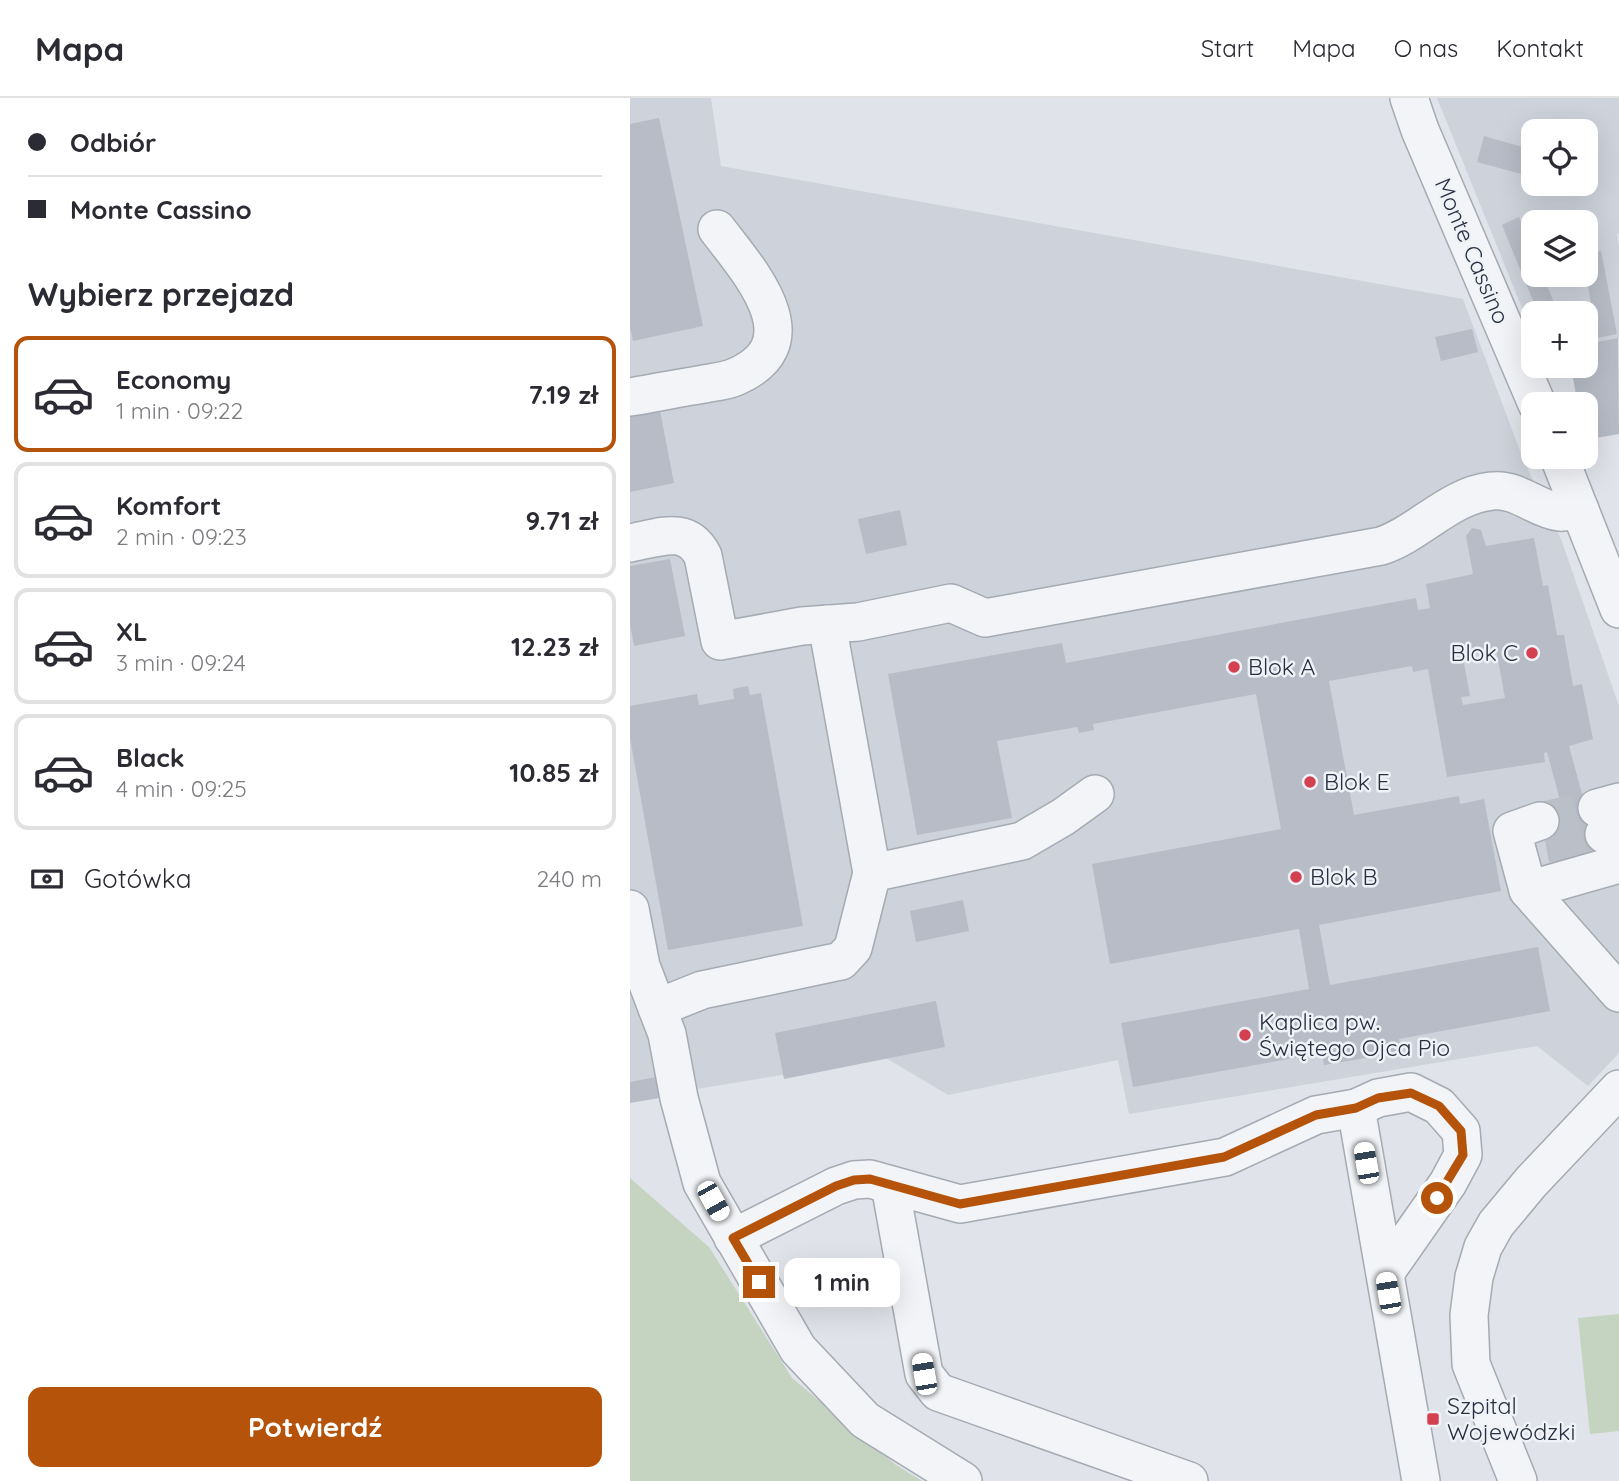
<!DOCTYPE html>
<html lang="pl">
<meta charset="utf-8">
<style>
body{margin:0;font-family:Quicksand,sans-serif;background:#f7f7f7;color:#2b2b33;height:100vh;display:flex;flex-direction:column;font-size:26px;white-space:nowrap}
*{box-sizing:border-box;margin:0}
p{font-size:23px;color:#7c7c81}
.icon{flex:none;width:38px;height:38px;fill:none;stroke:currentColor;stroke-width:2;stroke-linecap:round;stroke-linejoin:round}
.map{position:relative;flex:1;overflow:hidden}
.panel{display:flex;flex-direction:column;background:#fff;width:630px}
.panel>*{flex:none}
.top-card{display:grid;align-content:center;height:154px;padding:0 28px;background:#fff}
.buttons{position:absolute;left:891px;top:21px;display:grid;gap:14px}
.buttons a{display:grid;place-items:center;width:77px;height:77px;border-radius:14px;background:#fff;box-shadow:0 7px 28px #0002;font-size:35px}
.end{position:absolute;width:32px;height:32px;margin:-16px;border:9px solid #b45309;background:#fff;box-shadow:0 0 0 4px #fff}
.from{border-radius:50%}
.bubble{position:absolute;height:49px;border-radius:14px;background:#fff;box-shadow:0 7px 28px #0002;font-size:23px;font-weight:700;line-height:49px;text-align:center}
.car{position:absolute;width:21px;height:42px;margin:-21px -10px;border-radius:9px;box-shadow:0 0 5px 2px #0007;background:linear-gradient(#fff 24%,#345 0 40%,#fff 0 76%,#345 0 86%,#fff 0)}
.top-card b{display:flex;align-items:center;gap:24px;height:66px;font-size:26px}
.top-card b+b{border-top:2px solid #e1e1e2}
.top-card i{width:18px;height:18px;background:#2b2b33}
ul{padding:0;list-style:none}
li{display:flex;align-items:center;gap:21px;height:116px;margin:0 14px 10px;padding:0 14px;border:4px solid #e1e1e2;border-radius:14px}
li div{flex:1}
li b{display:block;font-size:26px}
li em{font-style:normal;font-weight:700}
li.on{border-color:#b45309}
li>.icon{width:63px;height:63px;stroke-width:1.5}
h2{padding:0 28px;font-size:32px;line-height:84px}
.pay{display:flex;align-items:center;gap:18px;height:77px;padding:0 28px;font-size:26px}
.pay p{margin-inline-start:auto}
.cta{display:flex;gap:14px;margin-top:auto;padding:14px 28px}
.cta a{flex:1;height:80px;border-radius:14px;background:#b45309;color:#fff;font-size:28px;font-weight:700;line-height:80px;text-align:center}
header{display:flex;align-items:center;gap:42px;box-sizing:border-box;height:98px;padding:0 35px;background:#fff;border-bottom:2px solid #e1e1e2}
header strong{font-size:33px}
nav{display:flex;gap:38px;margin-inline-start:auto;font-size:24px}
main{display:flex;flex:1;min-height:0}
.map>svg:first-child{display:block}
.built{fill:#cdd2db;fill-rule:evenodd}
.green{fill:#c4d4c0}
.building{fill:#b7bcc6;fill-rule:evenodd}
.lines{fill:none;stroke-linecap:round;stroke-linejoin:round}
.minor-tunnel{stroke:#bbbfc7;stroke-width:37;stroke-dasharray:37 18;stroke-linecap:butt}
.minor-casing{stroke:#a5aab3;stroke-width:40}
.minor{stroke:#f2f4f7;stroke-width:37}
.route{stroke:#b45309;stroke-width:9}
.poi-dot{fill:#d34050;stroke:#eff2f7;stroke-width:2.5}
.labels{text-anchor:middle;stroke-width:5;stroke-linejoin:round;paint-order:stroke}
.street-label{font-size:23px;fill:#283041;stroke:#eff2f7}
.poi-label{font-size:23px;fill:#283041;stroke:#eff2f7;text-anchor:start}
</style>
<header>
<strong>Mapa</strong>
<nav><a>Start</a><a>Mapa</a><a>O nas</a><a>Kontakt</a></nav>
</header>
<main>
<section class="panel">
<div class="top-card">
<b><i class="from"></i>Odbiór</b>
<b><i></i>Monte Cassino</b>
</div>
<h2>Wybierz przejazd</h2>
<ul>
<li class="on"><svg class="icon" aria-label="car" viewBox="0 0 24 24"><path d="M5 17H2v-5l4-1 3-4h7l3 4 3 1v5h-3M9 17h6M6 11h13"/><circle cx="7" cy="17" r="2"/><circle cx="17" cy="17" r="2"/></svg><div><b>Economy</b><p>1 min · 09:22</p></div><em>7.19 zł</em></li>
<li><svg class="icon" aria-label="car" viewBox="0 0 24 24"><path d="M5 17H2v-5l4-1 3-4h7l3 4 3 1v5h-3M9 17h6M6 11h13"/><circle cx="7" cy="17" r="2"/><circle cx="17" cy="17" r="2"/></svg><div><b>Komfort</b><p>2 min · 09:23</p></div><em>9.71 zł</em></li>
<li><svg class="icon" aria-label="car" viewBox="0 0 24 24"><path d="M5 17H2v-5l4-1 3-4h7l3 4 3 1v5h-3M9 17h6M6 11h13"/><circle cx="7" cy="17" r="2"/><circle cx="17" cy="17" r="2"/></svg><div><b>XL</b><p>3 min · 09:24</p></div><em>12.23 zł</em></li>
<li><svg class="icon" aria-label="car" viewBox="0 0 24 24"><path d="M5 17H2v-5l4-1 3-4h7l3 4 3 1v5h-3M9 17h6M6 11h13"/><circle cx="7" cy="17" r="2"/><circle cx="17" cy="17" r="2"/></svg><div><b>Black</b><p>4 min · 09:25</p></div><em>10.85 zł</em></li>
</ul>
<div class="pay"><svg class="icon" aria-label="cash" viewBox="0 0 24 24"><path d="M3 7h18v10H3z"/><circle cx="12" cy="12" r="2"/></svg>Gotówka<p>240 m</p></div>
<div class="cta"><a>Potwierdź</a></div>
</section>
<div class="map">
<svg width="989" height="1383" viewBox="0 0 989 1383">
<rect width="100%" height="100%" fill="#e0e3e9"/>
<g class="built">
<path d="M0,0H81L91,68L833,201L893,361L931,441L989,608V955L958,988L907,948L499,1016L488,962L318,997L256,960L0,1002Z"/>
<path d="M807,0H989V136H987L989,147V240L956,246V215H903V237ZM903,33H956V86H903ZM903,124H956V177H903Z"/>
</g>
<g class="green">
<path d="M0,1080L79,1149L162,1280L266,1367L292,1383H0Z"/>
<path d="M989,1216V1333L960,1336L948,1220Z"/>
</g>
<g class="building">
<path d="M29,20L73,228L3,243L0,229V26Z"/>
<path d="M854,38L903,52V79L847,64Z"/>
<path d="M929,86H953L951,92Z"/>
<path d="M889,119L903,153V177H913L928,215H908L872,127Z"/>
<path d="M971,153L987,236L967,240L956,177V156Z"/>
<path d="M842,231L848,254L811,263L805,239Z"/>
<path d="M988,240L989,336L960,341L952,296L946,297L942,274L937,275L935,268H956V246Z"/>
<path d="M30,313L44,385L0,394V319Z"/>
<path d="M270,412L277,447L236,456L228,421Z"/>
<path d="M842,430L851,432L856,448L904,440L913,488L918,487L927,537H934L943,588L952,586L963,641L939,648L952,696L965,693L980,748L919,764L915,742L912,743L904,709L930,702L917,654L914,655L915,664L817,679L798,571L783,574L782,568L699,583L724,717L829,698L830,706L854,701L871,793L689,827L700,887L908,849L920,913L769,941L771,954L694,967L692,955L503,989L491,925L679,891L669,831L480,866L462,766L651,731L626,596L463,626L464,632L449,635L447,629L367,643L382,720L287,737L258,576L432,545L436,565L786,500L788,512L800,510L796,486L843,476L836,438ZM866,551L875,600L833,607L831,599L840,598L834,565L825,566L824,559Z"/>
<path d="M40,461L55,538L4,548L0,526V468Z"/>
<path d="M118,588L120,597L131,595L173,828L38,852L0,640V608L67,596L69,607L104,601L103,591Z"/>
<path d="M333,802L339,833L286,844L280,813Z"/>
<path d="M306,903L315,949L154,981L145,935Z"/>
<path d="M31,978L35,999L0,1005V984Z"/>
</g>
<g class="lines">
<g class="minor-tunnel">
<path d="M910,723L967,710"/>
<path d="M918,751L974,736"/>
</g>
<defs>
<g id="minor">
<path d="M779,0L790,32L907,306"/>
<path d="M0,299C25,295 49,290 74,286C84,284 96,283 105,279C185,245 119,173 87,131"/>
<path d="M929,359L989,511"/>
<path d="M0,445C29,440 57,426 73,458L90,543L172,528L228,524L321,505L355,520L751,448C790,435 820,397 862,393C887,390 906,411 929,414C935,415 944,412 950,412"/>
<path d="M197,526L242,775"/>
<path d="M967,710L989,704"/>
<path d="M910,723L882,733L898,792L989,895"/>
<path d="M974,736L989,733"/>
<path d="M898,792L989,766"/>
<path d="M0,811L11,868L37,936L49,1000L72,1085L168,1251L235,1322L333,1383"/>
<path d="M27,910L72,892L211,863L223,850L242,775L392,743L433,719L465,696"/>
<path d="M726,1010L791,1383"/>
<path d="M260,1087L294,1276L308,1294L559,1383"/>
<path d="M103,1140L206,1088L224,1082L240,1081L330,1106L595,1059L686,1017L726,1010L748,1000L781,994L809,1008L831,1033L833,1057L818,1085L755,1175"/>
<path d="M888,1383L841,1266L839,1217L844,1179L853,1149L866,1126L901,1084L989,991"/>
</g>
</defs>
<use href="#minor" class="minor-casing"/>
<use href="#minor" class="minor"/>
</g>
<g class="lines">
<path class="route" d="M129,1184L103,1140L206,1088L224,1082L240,1081L330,1106L594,1059L686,1017L726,1010L748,1000L781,995L809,1008L831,1033L833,1057L807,1100"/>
</g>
<g class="poi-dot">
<circle cx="902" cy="555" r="7"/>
<circle cx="604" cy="569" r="7"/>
<circle cx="680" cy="684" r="7"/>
<circle cx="666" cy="779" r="7"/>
<circle cx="615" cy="937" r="7"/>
<rect x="796" y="1314" width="14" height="14" rx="3.5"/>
</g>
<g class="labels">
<g class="street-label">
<text transform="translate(842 153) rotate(67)" y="8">Monte Cassino</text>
</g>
<g class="poi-label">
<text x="888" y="563" text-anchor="end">Blok C</text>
<text x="618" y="577">Blok A</text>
<text x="694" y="692">Blok E</text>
<text x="680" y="787">Blok B</text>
<text x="629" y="932">Kaplica pw.<tspan x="629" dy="26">Świętego Ojca Pio</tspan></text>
<text x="817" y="1316">Szpital<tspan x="817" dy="26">Wojewódzki</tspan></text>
</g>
</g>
</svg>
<div class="buttons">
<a><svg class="icon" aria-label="locate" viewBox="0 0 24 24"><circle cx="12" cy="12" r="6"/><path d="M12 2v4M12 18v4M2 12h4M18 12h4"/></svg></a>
<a><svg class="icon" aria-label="layers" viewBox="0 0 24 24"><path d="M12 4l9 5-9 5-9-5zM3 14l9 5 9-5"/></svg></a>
<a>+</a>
<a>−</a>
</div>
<i class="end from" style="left:807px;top:1100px"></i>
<i class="end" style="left:129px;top:1184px"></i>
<div class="bubble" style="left:154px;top:1160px;width:116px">1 min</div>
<i class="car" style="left:736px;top:1065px;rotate:350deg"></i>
<i class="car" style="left:83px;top:1103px;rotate:151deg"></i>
<i class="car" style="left:758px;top:1195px;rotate:350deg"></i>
<i class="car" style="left:294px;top:1276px;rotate:350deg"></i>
</div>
</main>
